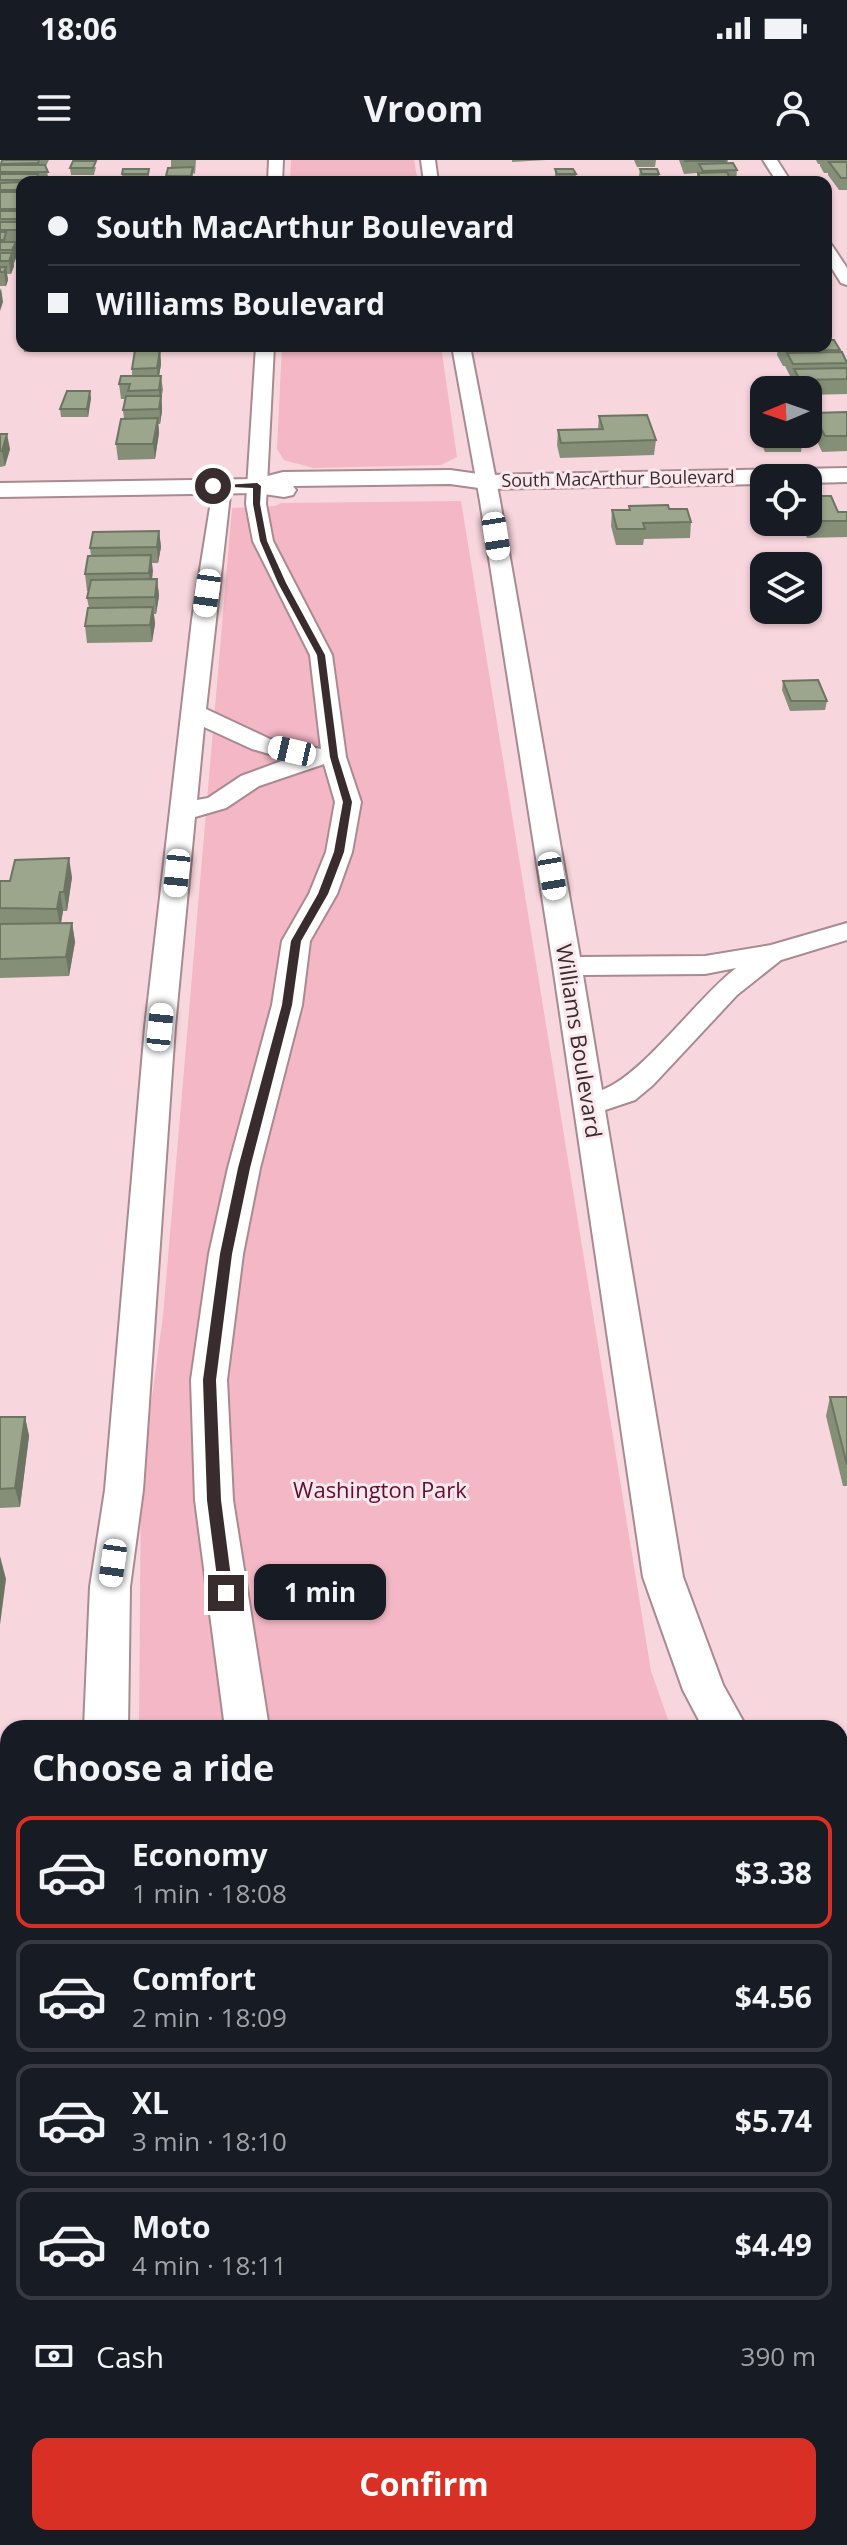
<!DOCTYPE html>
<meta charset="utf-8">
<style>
body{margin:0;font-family:"Open Sans",sans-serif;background:#242831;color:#f1f3f6;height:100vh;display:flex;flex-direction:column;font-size:30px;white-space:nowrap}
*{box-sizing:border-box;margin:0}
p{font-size:26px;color:#9ea1a6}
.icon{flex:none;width:44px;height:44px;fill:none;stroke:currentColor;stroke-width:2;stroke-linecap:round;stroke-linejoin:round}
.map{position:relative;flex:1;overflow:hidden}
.drawer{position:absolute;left:0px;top:1560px;width:848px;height:826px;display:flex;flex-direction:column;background:#171b24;border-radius:24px 24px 0 0;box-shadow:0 2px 6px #0004}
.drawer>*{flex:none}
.top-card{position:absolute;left:16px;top:16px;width:816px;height:176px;border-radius:16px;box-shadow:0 2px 6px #0004;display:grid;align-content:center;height:176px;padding:0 32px;background:#171b24}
.needle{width:52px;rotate:268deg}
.controls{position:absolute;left:750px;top:216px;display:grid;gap:16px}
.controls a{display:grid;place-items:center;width:72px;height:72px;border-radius:16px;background:#171b24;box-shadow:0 2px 6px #0004;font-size:40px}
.end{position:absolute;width:36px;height:36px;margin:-18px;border:10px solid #382c2e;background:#fff;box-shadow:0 0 0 4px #fff}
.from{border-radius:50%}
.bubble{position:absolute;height:56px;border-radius:16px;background:#171b24;box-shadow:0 2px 6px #0004;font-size:26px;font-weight:700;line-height:56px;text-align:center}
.car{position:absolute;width:24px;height:48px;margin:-24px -12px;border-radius:10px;box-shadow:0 0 6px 2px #0007;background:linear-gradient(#fff 24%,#345 0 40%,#fff 0 76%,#345 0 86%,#fff 0)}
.top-card b{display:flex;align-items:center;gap:28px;height:76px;font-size:30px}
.top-card b+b{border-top:2px solid #363941}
.top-card i{width:20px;height:20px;background:#f1f3f6}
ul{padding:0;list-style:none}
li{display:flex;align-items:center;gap:24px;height:112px;margin:0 16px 12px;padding:0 16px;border:4px solid #363941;border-radius:16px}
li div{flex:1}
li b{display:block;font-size:30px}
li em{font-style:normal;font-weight:700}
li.selected{border-color:#d93025}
li>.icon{width:72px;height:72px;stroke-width:1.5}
h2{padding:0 32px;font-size:36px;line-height:96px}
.pay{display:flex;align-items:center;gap:20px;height:88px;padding:0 32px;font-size:30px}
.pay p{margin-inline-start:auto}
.button{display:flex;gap:16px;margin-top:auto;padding:16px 32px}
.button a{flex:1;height:92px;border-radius:16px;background:#d93025;color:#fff;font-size:32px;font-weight:700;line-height:92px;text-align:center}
.status{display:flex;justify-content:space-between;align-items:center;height:56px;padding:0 40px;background:#171b24;direction:ltr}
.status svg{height:22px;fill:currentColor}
header{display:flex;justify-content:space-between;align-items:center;height:104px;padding:0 32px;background:#171b24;font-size:36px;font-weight:700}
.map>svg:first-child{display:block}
.green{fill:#f4b7c5}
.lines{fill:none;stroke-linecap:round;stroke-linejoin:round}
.minor-casing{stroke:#a88a90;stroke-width:4}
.secondary-casing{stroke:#a88a90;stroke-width:4}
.minor{fill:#fff;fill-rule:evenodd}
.secondary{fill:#fff;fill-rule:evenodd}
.wall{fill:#858f78}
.shaded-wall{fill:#6c7462}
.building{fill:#9ba68c;stroke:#6c7462;stroke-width:2}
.route{fill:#382c2e}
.labels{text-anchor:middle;stroke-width:6;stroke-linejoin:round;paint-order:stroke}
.far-street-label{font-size:18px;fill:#382c2e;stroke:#fce8ec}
.street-label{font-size:22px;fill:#382c2e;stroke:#fce8ec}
.park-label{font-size:22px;fill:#640c2f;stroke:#fce8ec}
</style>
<div class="status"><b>18:06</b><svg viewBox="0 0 49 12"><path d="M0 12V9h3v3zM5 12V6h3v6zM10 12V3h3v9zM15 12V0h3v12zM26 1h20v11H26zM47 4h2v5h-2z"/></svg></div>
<header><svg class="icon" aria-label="menu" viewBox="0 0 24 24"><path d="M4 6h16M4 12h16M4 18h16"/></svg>Vroom<svg class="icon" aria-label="person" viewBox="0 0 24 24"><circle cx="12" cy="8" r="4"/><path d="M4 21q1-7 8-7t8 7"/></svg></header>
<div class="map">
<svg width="847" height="2385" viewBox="0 0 847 2385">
<rect width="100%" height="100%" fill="#f8d6dd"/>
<g class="green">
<path d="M291,0H414L418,22H290Z"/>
<path d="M282,186H441L457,297L441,305L313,308L284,300L277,289Z"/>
<path d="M461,341L651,1511L671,1568H139L141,1317L163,1156L232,348L275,346L281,343Z"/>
<path d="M840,1587H847V2385H287L289,2378H840Z"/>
</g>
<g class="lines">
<defs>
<g id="minor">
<path d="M269,0H283L282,22H268Z"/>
<path d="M421,0H435L438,22H424Z"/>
<path d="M763,0H777L791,22H777Z"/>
<path d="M826,82L831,84L847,108V125L841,123L826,99Z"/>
<path d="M256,186H274L266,344L273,381L332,495L346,597L361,642L352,692L337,734L310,781L302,845L260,1008L243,1094L227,1220L233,1340L269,1568H225L195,1340L191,1220L209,1094L228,1008L272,845L282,781L309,734L326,692L335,642L324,604L259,626L226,648L195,657L175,867L143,1330L130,1427L128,1568H84L90,1427L105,1330L145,867L192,460L214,322L221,320L231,326L206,549L270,579L321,589L310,495L253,381L246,344ZM204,567L252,589L287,599L241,616L208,638L197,640Z"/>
<path d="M452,186H470L500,341L580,797L705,796L771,785L847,763V780L781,800L737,835L653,925L635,940L605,950L683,1417L723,1525L747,1568H703L683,1530L643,1417L553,806L480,341ZM736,808C697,838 642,916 602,930L583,815L705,814Z"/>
<path d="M8,1647V1687L0,1688V1648Z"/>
<path d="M840,1738L847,1741V1793L840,1790Z"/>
<path d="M847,1900V1950L840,1951V1901Z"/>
<path d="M847,2112V2187L840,2190V2115Z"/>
<path d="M840,2206L847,2209V2283L840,2280Z"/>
<path d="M203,2378H261L259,2385H201Z"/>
</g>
<path id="secondary" d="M847,308V322L808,323V318H764V324L486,329L450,324L293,326L296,330L293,335L284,337L257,333L0,337V323L256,319L283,312L450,310L486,315Z"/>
</defs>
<use href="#minor" class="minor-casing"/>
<use href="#secondary" class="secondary-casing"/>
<use href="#minor" class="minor"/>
<use href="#secondary" class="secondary"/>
</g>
<g class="wall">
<path d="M2,0H49L46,6L49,22H22V83H16L17,95L14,103V106L11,114H7L8,120L6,126H0V128V5Z"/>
<path d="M171,0H196L195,14L193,13V22H150L167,21L166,16L171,8Z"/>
<path d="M512,0H546L512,2Z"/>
<path d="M634,0H656L655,7H637Z"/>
<path d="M679,0H728L727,3L737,10L736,21H697V13L684,14Z"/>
<path d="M816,0H847V30H839L828,15V13H824L820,6V4H818Z"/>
<path d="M96,7L94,15H71L70,8Z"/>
<path d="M149,9V20L123,21L122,14Z"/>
<path d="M555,9L576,14L575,21H557L555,16Z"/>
<path d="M640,9L659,14V18L663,22H643L639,16Z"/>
<path d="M826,169L830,176L829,180L840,190L839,192L847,201V234L808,235V230H796L792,224L793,218H791L785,206H783L777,195L778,186H826Z"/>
<path d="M23,186H47L45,191L24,192Z"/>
<path d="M118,186H162L160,191L161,204L159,216H161L163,230L161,239L162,251L160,264H158L159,273L155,299L118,300L116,284L124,259L123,250L125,239H121L119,224L132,216V209L135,191H119Z"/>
<path d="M91,238L88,257H61L60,249Z"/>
<path d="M847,252V291L822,292L811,268L813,253Z"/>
<path d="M757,254H764V274H802L803,277L801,292H765L755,269Z"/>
<path d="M599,256L656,280L654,295L560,298L557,285L558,270L598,269Z"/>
<path d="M0,274L10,289L5,306L0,307Z"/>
<path d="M808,336L838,352H847V377L807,378L803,368H798L796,362H808Z"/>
<path d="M629,346L669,349L691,362L690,378L644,379L643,385H616L611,366L612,350H629Z"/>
<path d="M159,371L161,387L158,403H152V420L157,419L159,436L156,454H154L155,464L152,482L87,483L85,466L89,448L87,438L89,431H87L85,414L91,396L90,388Z"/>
<path d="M783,521L827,541L825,550L790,551L782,530Z"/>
<path d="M72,717L67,751H63L61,763H72L75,782L69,816L0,818V721Z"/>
<path d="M830,1237H847V1326H843L826,1256Z"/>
<path d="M0,1257H25L29,1276L20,1347L0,1348Z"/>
</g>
<g class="shaded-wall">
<path d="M16,82L17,95L14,103L12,90Z"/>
<path d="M12,93L14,106L11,114L9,101Z"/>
<path d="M6,107L8,120L6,126L4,112Z"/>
<path d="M1,128L3,142L0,151V131Z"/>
<path d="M160,190L161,204L158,223L157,208Z"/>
<path d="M161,216L162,251L160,264L159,230Z"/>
<path d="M90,231L91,238L88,257L87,249Z"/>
<path d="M158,258L159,273L155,299L153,284Z"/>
<path d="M7,274L10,289L5,306L2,291Z"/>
<path d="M159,371L161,387L158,403L157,387Z"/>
<path d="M151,395L153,411L151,429L149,413Z"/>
<path d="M157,419L159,436L156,454L155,437Z"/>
<path d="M153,447L155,464L152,482L150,465Z"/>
<path d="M69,698L72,717L67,751L64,732Z"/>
<path d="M60,732L63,751L60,768L57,749Z"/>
<path d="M72,763L75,782L69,816L66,797Z"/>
<path d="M25,1257L29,1276L20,1347L15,1328Z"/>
<path d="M0,1396L6,1419L0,1465Z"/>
</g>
<g class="building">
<path d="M2,0H39L38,3L1,4Z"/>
<path d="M685,0H724L725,1H685Z"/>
<path d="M73,1H96L93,8H70Z"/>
<path d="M829,2H847V18H841Z"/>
<path d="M733,3L737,10L703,11L699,4Z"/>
<path d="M0,5H45L48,12H0Z"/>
<path d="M193,7L191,16H166L168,8Z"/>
<path d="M123,9H149L148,14H122Z"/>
<path d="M555,9H573L576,14H557Z"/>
<path d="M640,9H657L659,14H642Z"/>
<path d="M727,12L731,21H745L746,22L695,21H701L698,13Z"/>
<path d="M0,14H38L36,20H0Z"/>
<path d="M643,18H661L663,22H645Z"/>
<path d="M22,22V30H0V23Z"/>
<rect x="0" y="32" width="22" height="17"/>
<rect x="0" y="51" width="22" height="8"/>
<path d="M0,62H22V68L21,70H0Z"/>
<path d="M0,72H6L4,80H0Z"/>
<path d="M0,82H16L12,90H0Z"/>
<path d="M0,93H12L9,101H0Z"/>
<path d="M0,107H6L4,112H0Z"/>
<path d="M826,180H834L840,190L785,191L782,186H826Z"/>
<path d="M135,190H160L157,208L132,209Z"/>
<path d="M842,192L847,203L793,204L787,193Z"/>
<path d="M847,208V219L800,220L794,209Z"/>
<path d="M121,216H161L159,230L128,231L130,224H119Z"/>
<path d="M67,231H90L87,249H60Z"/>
<path d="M126,236H161L159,249L123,250Z"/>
<path d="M847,252V276H825L813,253Z"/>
<path d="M757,254H764V271Z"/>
<path d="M647,255L656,280L561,283L558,270L603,269L599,256Z"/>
<path d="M158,258L153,284H116L121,259Z"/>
<path d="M0,274H7L2,291H0Z"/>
<path d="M765,274H802L803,277H767Z"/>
<path d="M808,336H831L838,352H847V361H809L808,359Z"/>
<path d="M668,345L669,349H687L691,362L643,363L645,369H617L612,350H630L629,346Z"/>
<path d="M159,371L157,387L90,388L93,372Z"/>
<path d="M151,395L149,413L85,414L88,396Z"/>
<path d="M157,419L155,437L87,438L91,420Z"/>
<path d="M153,447L150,465L85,466L88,448Z"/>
<path d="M818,520L827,541H791L783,521Z"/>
<path d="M69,698L64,732H60L57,749L0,748V721H10L15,700Z"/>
<path d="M72,763L66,797L0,799V764Z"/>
<path d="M830,1237H847V1305Z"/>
<path d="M0,1257H25L15,1328L0,1329Z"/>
</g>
<path class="route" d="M257,323L261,326L260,344L267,381L286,423L325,495L338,597L352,642L344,692L328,734L301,781L292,845L250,1008L232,1094L216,1220L221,1340L233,1433L226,1439L219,1433L207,1340L203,1220L220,1094L238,1008L282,845L291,781L318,734L334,692L343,642L330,597L317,495L278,423L260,381L253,344V328L210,326Z"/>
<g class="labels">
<g class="far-street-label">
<text transform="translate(618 319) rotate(-1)" y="6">South MacArthur Boulevard</text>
</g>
<g class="street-label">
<text transform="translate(579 881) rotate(81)" y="8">Williams Boulevard</text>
</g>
<g class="park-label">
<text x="380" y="1338">Washington Park</text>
</g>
</g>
</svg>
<div class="controls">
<a><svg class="needle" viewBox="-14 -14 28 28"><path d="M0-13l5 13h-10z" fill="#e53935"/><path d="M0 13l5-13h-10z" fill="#9ea1a6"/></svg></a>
<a><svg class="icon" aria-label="locate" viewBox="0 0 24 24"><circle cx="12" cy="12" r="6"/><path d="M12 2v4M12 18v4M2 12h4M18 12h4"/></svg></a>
<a><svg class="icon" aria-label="layers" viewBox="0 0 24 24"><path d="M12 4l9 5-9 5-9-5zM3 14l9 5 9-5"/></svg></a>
</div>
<i class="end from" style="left:213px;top:326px"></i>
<i class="end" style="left:226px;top:1433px"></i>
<div class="bubble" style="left:254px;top:1404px;width:132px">1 min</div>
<i class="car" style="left:496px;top:376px;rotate:171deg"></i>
<i class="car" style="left:207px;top:433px;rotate:188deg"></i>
<i class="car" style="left:292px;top:591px;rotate:283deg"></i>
<i class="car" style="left:177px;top:713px;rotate:186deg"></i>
<i class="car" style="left:552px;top:716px;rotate:170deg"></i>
<i class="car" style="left:160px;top:867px;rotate:6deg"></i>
<i class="car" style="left:113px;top:1403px;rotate:188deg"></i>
<div class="top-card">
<b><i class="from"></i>South MacArthur Boulevard</b>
<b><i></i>Williams Boulevard</b>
</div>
<section class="drawer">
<h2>Choose a ride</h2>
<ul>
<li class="selected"><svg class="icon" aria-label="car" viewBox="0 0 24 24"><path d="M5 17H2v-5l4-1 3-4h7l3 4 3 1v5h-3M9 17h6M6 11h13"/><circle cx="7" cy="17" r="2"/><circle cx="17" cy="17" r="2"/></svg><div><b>Economy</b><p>1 min · 18:08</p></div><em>$3.38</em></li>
<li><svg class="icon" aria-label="car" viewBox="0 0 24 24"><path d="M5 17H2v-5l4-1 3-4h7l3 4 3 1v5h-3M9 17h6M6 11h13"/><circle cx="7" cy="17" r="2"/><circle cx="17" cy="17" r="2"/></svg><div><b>Comfort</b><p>2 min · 18:09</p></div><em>$4.56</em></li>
<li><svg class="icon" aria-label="car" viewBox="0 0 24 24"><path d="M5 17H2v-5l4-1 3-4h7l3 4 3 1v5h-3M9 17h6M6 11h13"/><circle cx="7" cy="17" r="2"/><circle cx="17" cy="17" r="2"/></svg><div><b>XL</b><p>3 min · 18:10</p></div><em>$5.74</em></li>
<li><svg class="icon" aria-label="car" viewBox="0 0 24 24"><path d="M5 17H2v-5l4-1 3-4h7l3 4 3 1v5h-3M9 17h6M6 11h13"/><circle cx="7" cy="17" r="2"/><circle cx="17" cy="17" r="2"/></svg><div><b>Moto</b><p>4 min · 18:11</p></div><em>$4.49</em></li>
</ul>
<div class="pay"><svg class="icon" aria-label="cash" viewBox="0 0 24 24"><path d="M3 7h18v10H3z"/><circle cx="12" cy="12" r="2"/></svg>Cash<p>390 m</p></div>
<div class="button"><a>Confirm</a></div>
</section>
</div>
